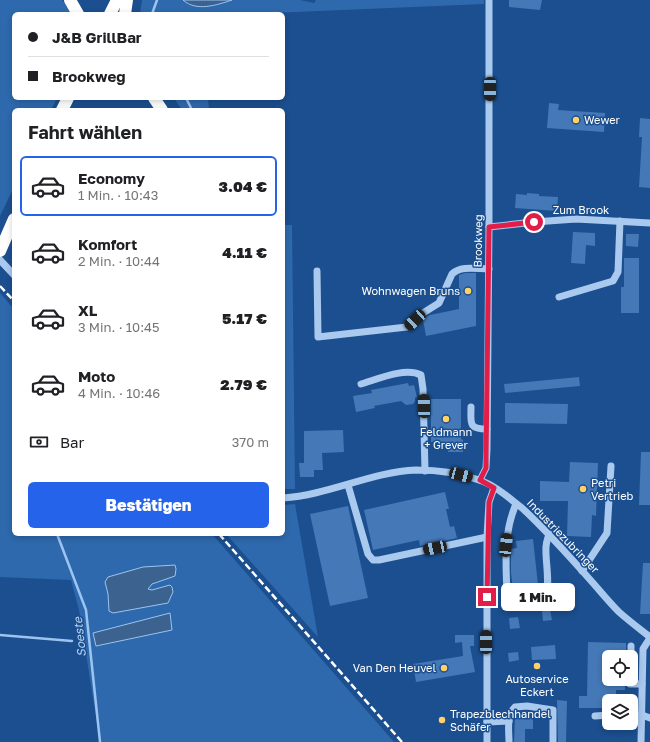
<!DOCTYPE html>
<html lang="de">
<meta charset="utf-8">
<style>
body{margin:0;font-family:"Golos Text",sans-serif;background:#f6f6f6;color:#202124;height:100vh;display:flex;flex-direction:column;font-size:15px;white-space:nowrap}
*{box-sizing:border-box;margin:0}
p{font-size:13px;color:#757577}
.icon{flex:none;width:22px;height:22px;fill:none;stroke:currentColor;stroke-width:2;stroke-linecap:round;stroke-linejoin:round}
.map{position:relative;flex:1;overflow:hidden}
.drawer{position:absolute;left:12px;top:108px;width:273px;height:428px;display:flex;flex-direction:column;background:#fff;border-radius:6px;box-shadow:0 2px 6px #0003}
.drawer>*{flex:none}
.top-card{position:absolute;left:12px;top:12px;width:273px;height:88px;border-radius:6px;box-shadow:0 2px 6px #0003;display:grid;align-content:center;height:88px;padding:0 16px;background:#fff}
.tools{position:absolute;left:602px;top:650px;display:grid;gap:8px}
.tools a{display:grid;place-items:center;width:36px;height:36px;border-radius:6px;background:#fff;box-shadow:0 2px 6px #0003;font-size:20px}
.end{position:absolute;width:18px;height:18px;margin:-9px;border:5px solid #e11d48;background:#fff;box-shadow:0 0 0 2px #fff}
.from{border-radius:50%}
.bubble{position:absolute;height:28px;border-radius:6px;background:#fff;box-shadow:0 2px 6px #0003;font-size:13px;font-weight:800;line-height:28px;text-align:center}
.car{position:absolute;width:12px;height:24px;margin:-12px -6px;border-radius:5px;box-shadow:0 0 3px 1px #0007;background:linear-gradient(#222 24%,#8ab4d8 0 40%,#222 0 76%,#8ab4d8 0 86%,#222 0)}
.top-card b{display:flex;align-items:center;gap:14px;height:38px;font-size:15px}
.top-card b+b{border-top:1px solid #e0e0e0}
.top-card i{width:10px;height:10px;background:#202124}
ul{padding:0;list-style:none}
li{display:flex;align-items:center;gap:12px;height:60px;margin:0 8px 6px;padding:0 8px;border:2px solid transparent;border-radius:6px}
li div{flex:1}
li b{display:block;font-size:15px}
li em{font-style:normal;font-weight:800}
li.on{border-color:#2563eb}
li>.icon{width:36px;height:36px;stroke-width:1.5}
h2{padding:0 16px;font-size:18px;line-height:48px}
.pay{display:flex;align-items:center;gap:10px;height:44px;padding:0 16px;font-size:15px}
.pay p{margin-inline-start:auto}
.action{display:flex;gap:8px;margin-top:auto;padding:8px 16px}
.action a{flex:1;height:46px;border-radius:6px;background:#2563eb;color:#fff;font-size:16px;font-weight:800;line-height:46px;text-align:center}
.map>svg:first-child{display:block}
.green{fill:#2e69ad;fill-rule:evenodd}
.water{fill:#3c6290;stroke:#9cc4f0}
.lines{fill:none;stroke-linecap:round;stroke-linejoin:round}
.stream{stroke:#9cc4f0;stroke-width:2.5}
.building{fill:#4478b7}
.minor{stroke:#a9c9ee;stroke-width:7}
.highway{stroke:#fff;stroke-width:12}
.rail{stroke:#fff;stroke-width:2.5;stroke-dasharray:7 3;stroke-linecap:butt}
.route{stroke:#e11d48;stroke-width:5}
.poi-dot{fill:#ffd166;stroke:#1b4f8f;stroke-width:1.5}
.labels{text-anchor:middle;stroke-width:3;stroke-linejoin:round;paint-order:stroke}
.poi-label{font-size:11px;fill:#fff;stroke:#1b4f8f;text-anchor:start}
.street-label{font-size:11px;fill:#fff;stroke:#1b4f8f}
.water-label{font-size:12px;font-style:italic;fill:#b5d3f5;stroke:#1b4f8f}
</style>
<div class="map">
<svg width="650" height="742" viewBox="0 0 650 742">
<rect width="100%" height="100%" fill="#1b4f8f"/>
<g class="green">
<path d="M0,0H62L74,14H14V98H57L51,110H14V187L0,216Z"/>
<path d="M142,0H183L189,5L212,6L232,0H300L314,3L316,0H484V4L251,14H140Z"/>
<path d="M174,98H208L209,110H182Z"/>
<path d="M283,225H292L295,489H283V273L285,265L283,264Z"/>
<path d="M0,293L14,309V534H212L394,742H100L79,610L71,580L0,577ZM172,630L97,646L93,633H94Z"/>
<path d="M295,504L318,637L226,534H283V505Z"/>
</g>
<g class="water">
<path d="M183,0H232C217,5 196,12 183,0Z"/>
<path d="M175,565L176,569L175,576L152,584L148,589L152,590L170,585L172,587L173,592L168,603L113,613L109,611L108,594L105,582L108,577L143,567Z"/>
<path d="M170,613L172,630L96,646L93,633Z"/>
</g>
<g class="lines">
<g class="stream">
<path d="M152,14L157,0"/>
<path d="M186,98L192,110"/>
<path d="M57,534L86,610L100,742"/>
<path d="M0,635L72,641"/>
</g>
</g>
<g class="building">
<path d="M509,0H542L540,10L509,7Z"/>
<path d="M549,103L559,104L558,110L605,113L604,132L547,128Z"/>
<path d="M640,118L650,119V188L639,187L642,137H639Z"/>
<path d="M527,193L539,194V196L558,197L557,211L515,208L516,194L527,195Z"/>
<path d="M573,232L595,233V246L586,245L585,264L571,263Z"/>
<path d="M626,234H639L638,247L626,246Z"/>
<path d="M624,258H639V313H621V287H624Z"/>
<path d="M465,273H476V326L426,336L423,320L426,317L430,315L459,309V275Z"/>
<path d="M579,377L580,386L505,393L504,384Z"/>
<path d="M408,383L409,386L414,385L417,397L415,398V401L413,404L406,405L401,401L374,406L375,408L356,412L353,396L372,393L371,390Z"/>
<path d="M431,399H461V439L463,440V452H448V442H431Z"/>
<path d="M505,403L568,404L567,424L505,423Z"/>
<path d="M343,430L344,452L322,453L323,470H314V477H300L299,463H304V431Z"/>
<path d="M641,452H650V505H639Z"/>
<path d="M570,462L598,463L596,516L592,515L591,537L567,536L568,501H540V481L569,482Z"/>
<path d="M445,492L449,509H446L450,527L454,526L457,538L420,546L419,540L373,550L364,510Z"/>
<path d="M348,506L368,598L330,606L310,514Z"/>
<path d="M533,539L539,594L514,597L511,573V549L517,548L516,541Z"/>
<path d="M643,563H650V614H640Z"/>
<path d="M550,610L552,620L543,621L542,611Z"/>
<path d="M518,617L520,628L510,629L509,618Z"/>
<path d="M455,635H474V646H470L475,672L416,682L413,664L463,656L462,642L455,643Z"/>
<path d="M588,642L626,643V657H609V679H625V690H616V701H609V708H579V696H587Z"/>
<path d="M555,645L556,659L532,660L531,647Z"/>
<path d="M518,652L519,660L509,662L508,653Z"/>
<path d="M557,700L567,701L566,742H558Z"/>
<path d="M527,711L533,712V729H525V742H514L515,716L518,712Z"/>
</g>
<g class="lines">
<g class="minor">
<path d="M489,227L534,222L576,219L650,223"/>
<path d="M0,260L14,275"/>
<path d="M317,271L318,337L407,327L423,313L439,303L452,274C461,265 477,269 489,269"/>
<path d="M559,297L613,281L618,272L620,221"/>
<path d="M361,384C378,379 405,367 421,375L423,389L425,471"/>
<path d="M471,407C471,423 468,429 487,429"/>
<path d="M480,480L486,468L487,449L489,227V0"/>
<path d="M348,485L368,554L373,560H379L487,537"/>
<path d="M283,498C329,495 371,472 416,470C437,470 460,473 479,480C495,485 509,498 522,508C547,531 570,557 593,583C601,592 610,603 619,612C629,621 640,629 650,637"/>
<path d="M516,504C503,534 506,563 507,595L510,602C521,603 535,602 545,597C551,585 545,561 546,547C546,542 548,538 549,534"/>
<path d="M582,571L607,533L611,466"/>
<path d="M631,657V646"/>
<path d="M630,679V684H642"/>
<path d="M631,715H642L650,718"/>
<path d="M595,716L609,715"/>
<path d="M487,722L509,721"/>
<path d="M487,742V537L489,502L494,488"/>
<path d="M509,742C509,731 506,716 515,707L527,706L553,710V742"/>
<path d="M641,742L643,649L650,638"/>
</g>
<g class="highway">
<path d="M70,0L78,14"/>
<path d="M110,14L117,0"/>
<path d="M125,14L127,0"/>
<path d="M154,98L162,110"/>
<path d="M62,110L68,98"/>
<path d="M0,251L14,219"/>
</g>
<g class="rail">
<path d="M0,286L14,301"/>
<path d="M219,534L402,742"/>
</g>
</g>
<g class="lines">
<path class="route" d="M487,597L489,502L494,488L480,480L486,468V458L489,227L534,222"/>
</g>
<g class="poi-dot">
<circle cx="576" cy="120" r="4"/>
<circle cx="468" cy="291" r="4"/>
<circle cx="446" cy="419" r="4"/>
<circle cx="583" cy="489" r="4"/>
<circle cx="537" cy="666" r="4"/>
<circle cx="444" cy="668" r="4"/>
<circle cx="442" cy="720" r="4"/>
</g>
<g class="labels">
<g class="poi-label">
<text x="584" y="124">Wewer</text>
<text x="460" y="295" text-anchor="end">Wohnwagen Bruns</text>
<text x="446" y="436" text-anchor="middle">Feldmann<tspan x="446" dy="13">+ Grever</tspan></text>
<text x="591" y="487">Petri<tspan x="591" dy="13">Vertrieb</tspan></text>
<text x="436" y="672" text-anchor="end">Van Den Heuvel</text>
<text x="537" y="683" text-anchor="middle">Autoservice<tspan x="537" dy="13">Eckert</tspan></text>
<text x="450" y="718">Trapezblechhandel<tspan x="450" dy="13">Schäfer</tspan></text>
</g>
<g class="street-label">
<text x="581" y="214">Zum Brook</text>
<text transform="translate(478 241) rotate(-89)" y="4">Brookweg</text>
<text transform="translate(563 536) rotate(46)" y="4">Industriezubringer</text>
</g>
<g class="water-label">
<text transform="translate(80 637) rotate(-96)" y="4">Soeste</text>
</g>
</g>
</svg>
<div class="tools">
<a><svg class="icon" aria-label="locate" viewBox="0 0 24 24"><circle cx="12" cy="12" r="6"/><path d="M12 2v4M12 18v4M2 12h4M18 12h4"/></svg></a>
<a><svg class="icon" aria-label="layers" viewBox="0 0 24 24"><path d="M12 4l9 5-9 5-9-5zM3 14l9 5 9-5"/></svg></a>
</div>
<i class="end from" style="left:534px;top:222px"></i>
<i class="end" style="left:487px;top:597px"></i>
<div class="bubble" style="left:501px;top:583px;width:74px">1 Min.</div>
<i class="car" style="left:490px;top:89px;rotate:180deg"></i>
<i class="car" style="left:415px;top:320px;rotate:227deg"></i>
<i class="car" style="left:424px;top:406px;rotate:359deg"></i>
<i class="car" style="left:461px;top:475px;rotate:105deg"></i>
<i class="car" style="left:506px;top:545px;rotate:6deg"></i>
<i class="car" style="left:435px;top:548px;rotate:258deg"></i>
<i class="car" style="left:486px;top:642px;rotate:0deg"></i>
<div class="top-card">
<b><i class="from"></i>J&amp;B GrillBar</b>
<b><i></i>Brookweg</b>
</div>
<section class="drawer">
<h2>Fahrt wählen</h2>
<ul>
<li class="on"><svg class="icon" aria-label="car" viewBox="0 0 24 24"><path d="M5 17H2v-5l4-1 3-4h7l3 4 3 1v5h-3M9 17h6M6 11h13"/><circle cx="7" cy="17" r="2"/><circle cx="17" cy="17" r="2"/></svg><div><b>Economy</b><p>1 Min. · 10:43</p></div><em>3.04 €</em></li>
<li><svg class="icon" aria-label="car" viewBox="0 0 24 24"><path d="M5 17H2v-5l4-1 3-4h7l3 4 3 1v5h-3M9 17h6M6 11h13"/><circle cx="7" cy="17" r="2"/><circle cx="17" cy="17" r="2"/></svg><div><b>Komfort</b><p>2 Min. · 10:44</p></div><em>4.11 €</em></li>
<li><svg class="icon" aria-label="car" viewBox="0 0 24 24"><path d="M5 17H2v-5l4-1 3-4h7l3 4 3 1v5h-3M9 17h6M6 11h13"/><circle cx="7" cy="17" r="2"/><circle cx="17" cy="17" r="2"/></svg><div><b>XL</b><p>3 Min. · 10:45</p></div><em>5.17 €</em></li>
<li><svg class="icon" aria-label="car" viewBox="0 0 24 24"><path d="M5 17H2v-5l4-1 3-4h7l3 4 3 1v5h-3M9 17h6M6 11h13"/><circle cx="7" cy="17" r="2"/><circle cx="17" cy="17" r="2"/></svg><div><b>Moto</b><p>4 Min. · 10:46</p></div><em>2.79 €</em></li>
</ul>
<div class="pay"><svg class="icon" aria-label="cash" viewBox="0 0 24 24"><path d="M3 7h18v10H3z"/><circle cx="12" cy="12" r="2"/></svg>Bar<p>370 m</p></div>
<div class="action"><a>Bestätigen</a></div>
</section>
</div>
